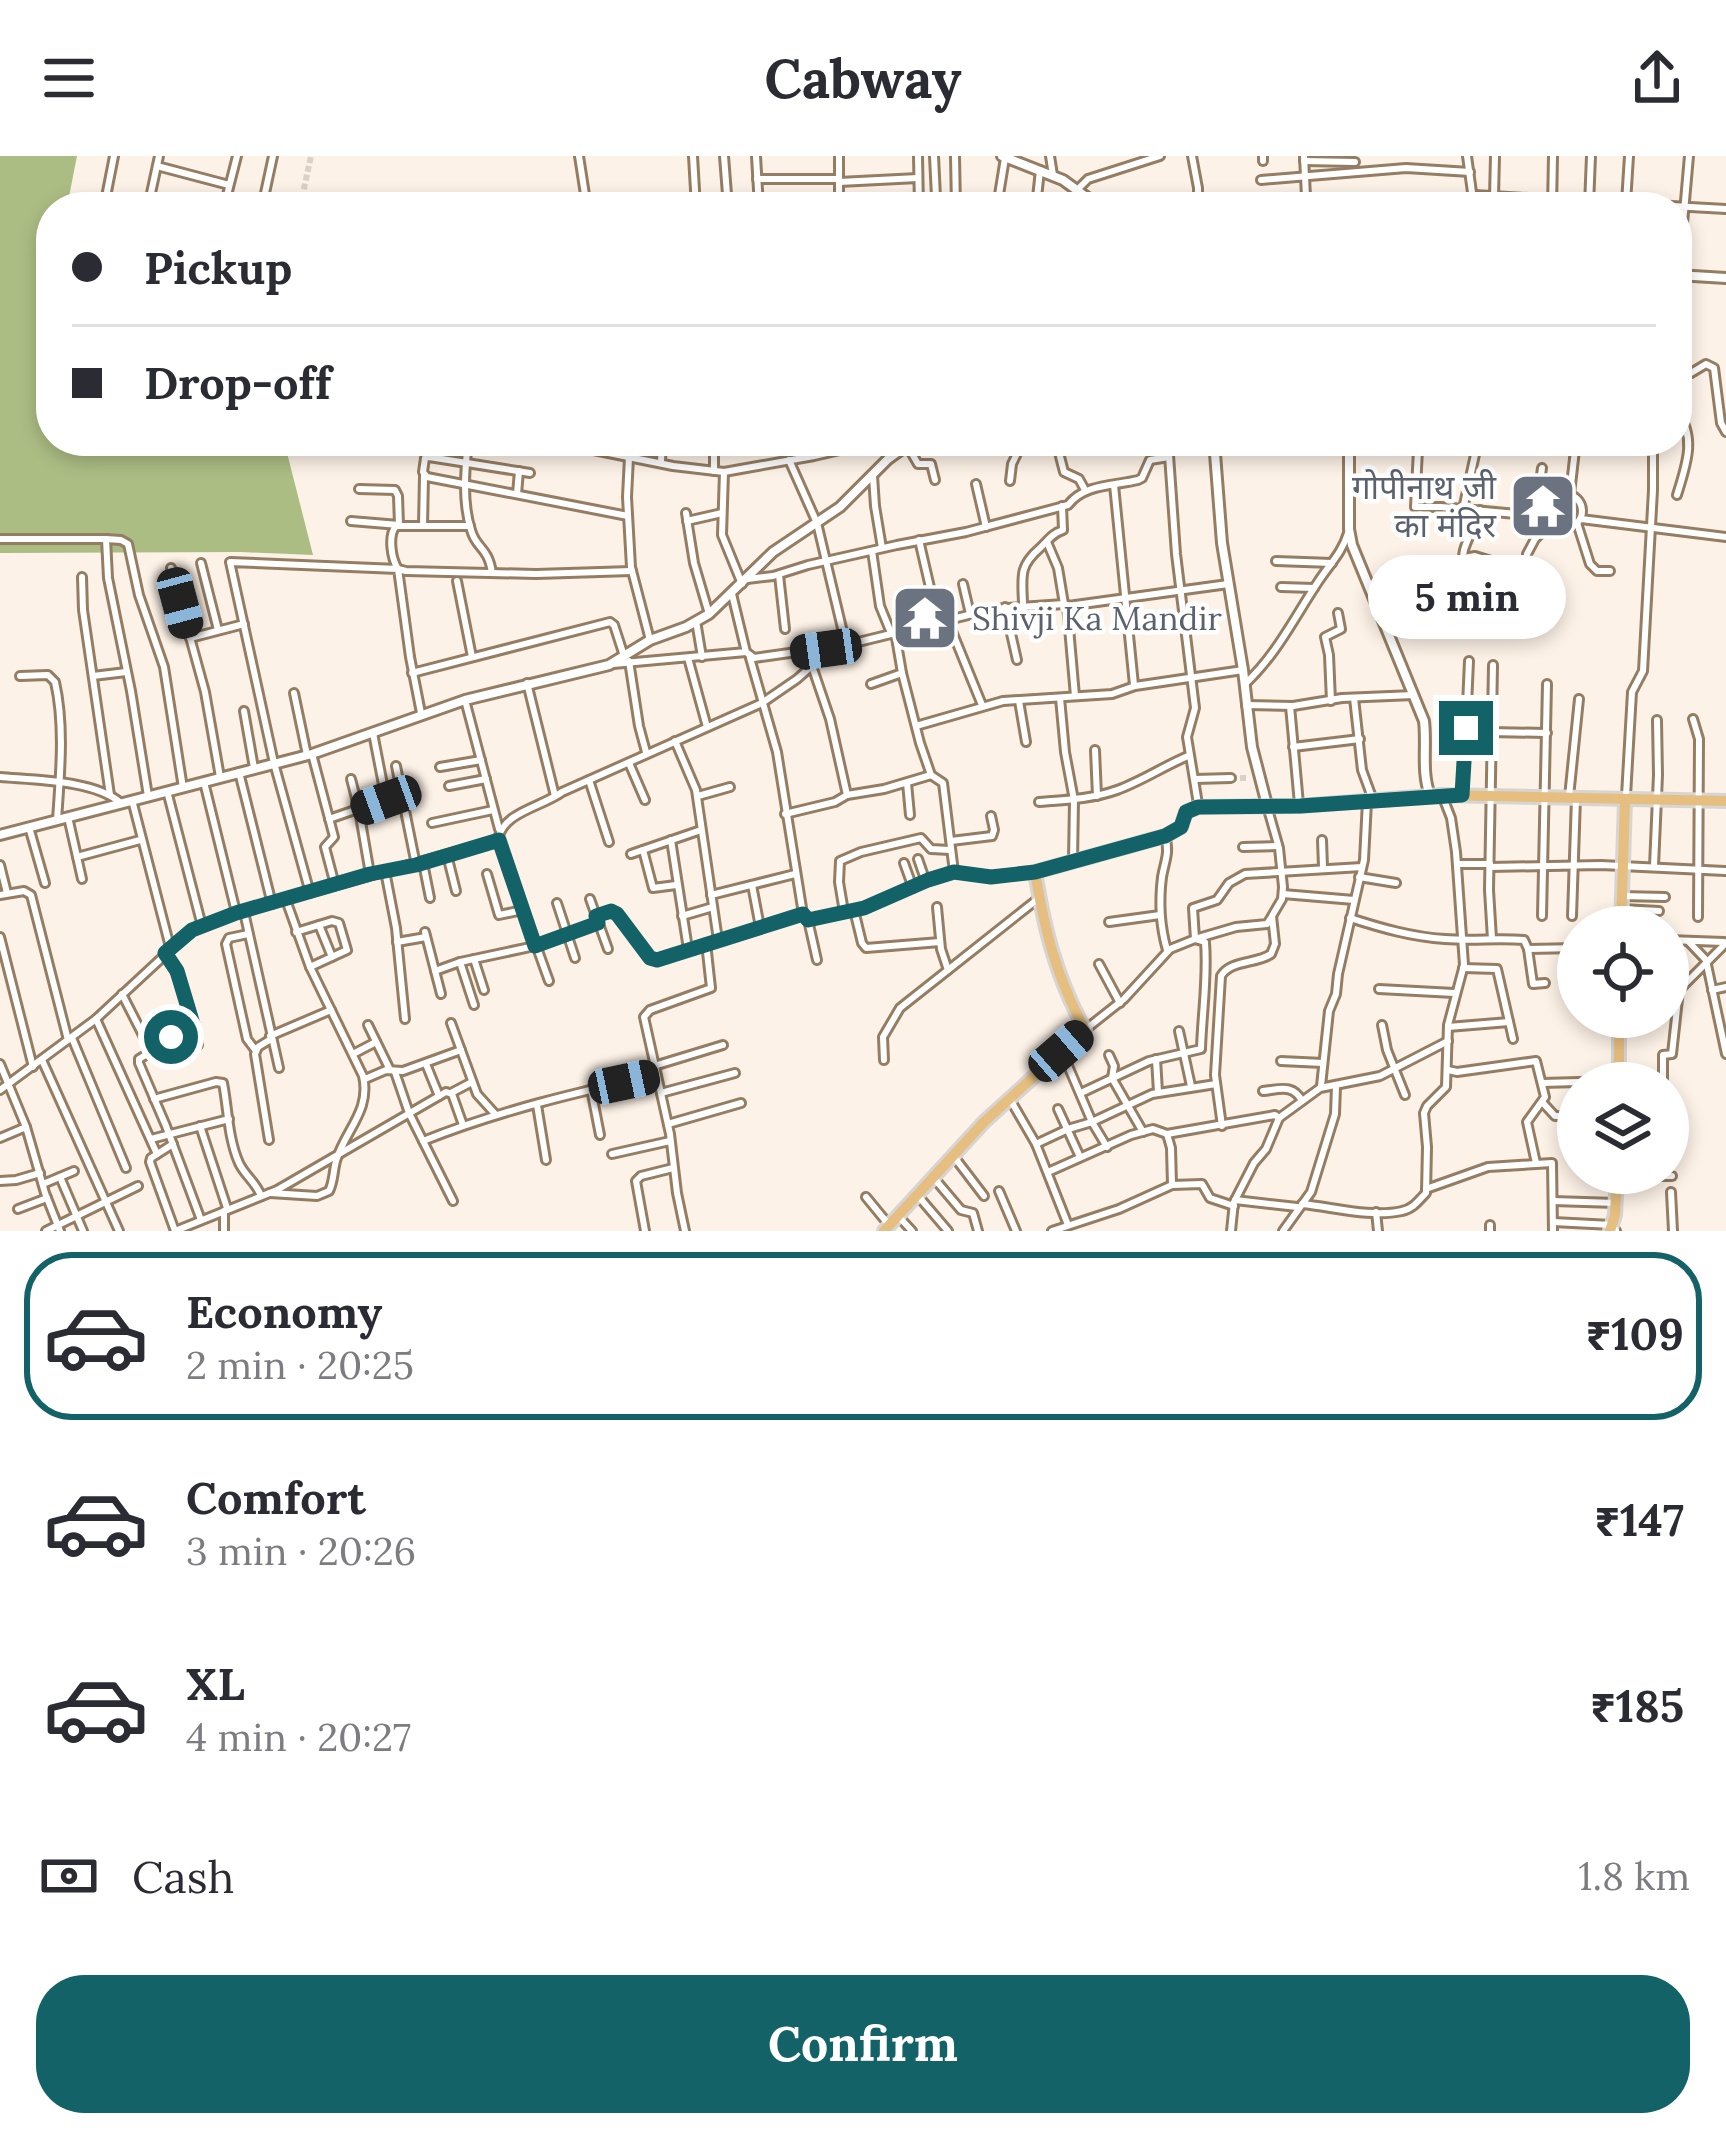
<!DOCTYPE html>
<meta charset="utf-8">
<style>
body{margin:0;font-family:Lora,"Noto Sans Devanagari",serif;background:#f7f7f7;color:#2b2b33;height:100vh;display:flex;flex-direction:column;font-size:45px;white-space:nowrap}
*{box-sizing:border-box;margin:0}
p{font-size:39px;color:#7c7c81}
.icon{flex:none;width:66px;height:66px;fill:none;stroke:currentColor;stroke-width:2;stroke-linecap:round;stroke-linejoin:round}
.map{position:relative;height:1075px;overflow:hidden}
.panel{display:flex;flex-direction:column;background:#fff;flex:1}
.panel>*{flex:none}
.hud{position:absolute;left:36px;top:36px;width:1656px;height:264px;border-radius:48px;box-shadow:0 6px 18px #0003;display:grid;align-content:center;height:264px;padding:0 36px;background:#fff}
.fabs{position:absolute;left:1557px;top:750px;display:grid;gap:24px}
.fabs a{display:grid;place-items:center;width:132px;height:132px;border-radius:50%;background:#fff;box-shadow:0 6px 18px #0003;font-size:60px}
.end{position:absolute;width:54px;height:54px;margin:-27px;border:15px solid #126268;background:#fff;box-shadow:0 0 0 6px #fff}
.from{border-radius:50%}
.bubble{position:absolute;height:84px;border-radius:42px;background:#fff;box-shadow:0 6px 18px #0003;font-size:39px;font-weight:700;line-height:84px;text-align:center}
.car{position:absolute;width:36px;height:72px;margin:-36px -18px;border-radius:15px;box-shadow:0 0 9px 3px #0007;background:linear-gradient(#222 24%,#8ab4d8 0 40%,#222 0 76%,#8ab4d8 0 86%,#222 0)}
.hud b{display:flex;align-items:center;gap:42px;height:114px;font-size:45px}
.hud b+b{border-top:3px solid #e1e1e2}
.hud i{width:30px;height:30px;background:#2b2b33}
ul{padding:21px 0 0;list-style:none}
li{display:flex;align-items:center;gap:36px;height:168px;margin:0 24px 18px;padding:0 12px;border:6px solid transparent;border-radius:48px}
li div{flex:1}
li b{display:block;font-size:45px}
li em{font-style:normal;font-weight:700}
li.on{border-color:#126268}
li>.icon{width:108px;height:108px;stroke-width:1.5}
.pay{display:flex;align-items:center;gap:30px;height:132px;padding:0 36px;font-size:45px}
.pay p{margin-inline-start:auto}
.action{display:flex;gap:24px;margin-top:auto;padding:24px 36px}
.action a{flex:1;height:138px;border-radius:48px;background:#126268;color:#fff;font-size:48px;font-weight:700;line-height:138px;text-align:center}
header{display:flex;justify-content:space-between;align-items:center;height:156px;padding:0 36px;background:#fff;font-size:54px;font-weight:700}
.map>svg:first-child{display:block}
.forest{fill:#acbd84}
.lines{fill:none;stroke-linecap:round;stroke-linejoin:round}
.street-tunnel{stroke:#dcd1c6;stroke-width:6;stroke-dasharray:6 3;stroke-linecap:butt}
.street-casing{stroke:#947d62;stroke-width:12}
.secondary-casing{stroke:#947d62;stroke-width:14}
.primary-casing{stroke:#d7d5d3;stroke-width:16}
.street{stroke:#fff;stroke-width:6}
.secondary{stroke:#fff;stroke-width:8}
.primary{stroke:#e6bf80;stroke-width:10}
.route{stroke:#126268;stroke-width:15}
.labels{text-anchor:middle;stroke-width:9;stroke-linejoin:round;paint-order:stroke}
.worship-label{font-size:33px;fill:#5b616d;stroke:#fff;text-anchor:end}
</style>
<header><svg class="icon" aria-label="menu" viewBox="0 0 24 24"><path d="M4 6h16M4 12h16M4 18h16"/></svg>Cabway<svg class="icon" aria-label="share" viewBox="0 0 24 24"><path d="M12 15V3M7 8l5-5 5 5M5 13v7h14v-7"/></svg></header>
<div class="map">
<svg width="1726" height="1075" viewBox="0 0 1726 1075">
<rect width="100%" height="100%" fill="#fdf2e7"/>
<path class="forest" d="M0,0H77L67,51H51V140L46,168L51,170V285H284L313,399L241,396L0,397Z"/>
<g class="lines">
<g class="street-tunnel">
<path d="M300,51L311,0"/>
<path d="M1231,622H1248"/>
</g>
<defs>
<g id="street">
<path d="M579,0L586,45"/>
<path d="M693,0L696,51"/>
<path d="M724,0L728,51"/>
<path d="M756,0L759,51"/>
<path d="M918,0L919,51"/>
<path d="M934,0L936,41"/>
<path d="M955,0L956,51"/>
<path d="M1050,0L1053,19"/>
<path d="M1192,0L1198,32V51"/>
<path d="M1263,0V5"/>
<path d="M1304,0L1306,41"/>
<path d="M1467,0L1474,51"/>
<path d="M1304,5L1355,6"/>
<path d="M157,10L229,29"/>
<path d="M757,23H839"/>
<path d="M1261,24L1406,12L1470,16"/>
<path d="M839,26L918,22"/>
<path d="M1078,33L1088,23L1160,0"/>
<path d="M1474,39L1726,53"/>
<path d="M1494,41L1495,0"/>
<path d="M150,45L173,51"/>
<path d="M1426,46V51"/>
<path d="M1626,47L1629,0"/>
<path d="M1589,50L1591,0"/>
<path d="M104,51L114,0"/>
<path d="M148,51L159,0"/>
<path d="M224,51L237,0"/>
<path d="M262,51L273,0"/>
<path d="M839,51V0"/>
<path d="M997,51L1005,2"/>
<path d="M1036,51L1040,14"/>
<path d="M1552,51L1553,0"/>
<path d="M1677,135L1689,0"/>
<path d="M1677,216L1691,217L1706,208L1714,212L1721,267L1726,276"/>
<path d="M1677,255C1697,282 1686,309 1677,339"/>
<path d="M468,285C465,313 462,346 471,374C476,393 488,390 492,417"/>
<path d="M549,285L673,310L724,316L814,300L879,285"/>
<path d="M714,285V315"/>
<path d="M1056,285L1064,316L1079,323L1085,334"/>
<path d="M1168,285L1176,398L1195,552L1187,581L1198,648"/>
<path d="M1348,288L1418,294L1415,351H1441L1549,361"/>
<path d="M907,289L918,308H931L935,324"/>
<path d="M1215,294L1345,285"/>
<path d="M629,301L627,341L631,411L650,484"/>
<path d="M789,304L817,367L846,489"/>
<path d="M661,305L662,285"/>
<path d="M1542,312L1540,326L1553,342"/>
<path d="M724,316L722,379L742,428"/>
<path d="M530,317L429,301L425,302L423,316L427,321L628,360"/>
<path d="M873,320L875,350L882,392"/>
<path d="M1010,325L1012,308L1023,285"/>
<path d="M976,328L986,371"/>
<path d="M1114,329L1134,529"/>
<circle cx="1565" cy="355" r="17"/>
<path d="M517,338L519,315"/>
<path d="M1570,338L1576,285"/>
<path d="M1463,353L1478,285"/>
<path d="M686,357L694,407L709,458"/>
<path d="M1581,363L1726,381"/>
<path d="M351,365L399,369L398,340L395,334L359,333"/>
<path d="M687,365L722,357"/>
<path d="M1577,367L1590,408L1597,415H1610"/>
<path d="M423,370L424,320"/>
<path d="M470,370H396C388,379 391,402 398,413L406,415L536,418L632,415"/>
<path d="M0,383H106L121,384L128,388L139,439L164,511L183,632"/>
<path d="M106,383L108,422L131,535L148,640"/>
<path d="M919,384L938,466"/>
<path d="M1047,386L1058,412L1064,448"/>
<path d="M872,395L880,450L891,477"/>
<path d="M1527,398L1535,383L1552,366"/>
<path d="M1464,402L1475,400L1514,412L1515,441L1512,454"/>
<path d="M1276,405L1332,407"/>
<path d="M201,407L218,474"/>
<path d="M171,412L205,536L220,621"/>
<path d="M779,419L785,473"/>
<path d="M82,421L83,454L110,639"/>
<path d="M747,423L773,420L808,409L897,389L966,376L1068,349C1084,328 1113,330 1138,324L1142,322L1150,304L1169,301"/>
<path d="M457,425L472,501"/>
<path d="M963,428L970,458"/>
<path d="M1281,431L1314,432"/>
<path d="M1023,447C1022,420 1019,410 1040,392C1048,385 1051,378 1063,374L1062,350"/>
<path d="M1067,449L1075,540"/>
<path d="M1005,451L1017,504"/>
<path d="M1466,457C1475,433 1459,415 1464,394C1467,383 1476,368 1480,354"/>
<path d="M947,463L982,549"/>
<path d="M696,465L702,501"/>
<path d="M895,476L902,517L920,587L931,619L943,627L954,716"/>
<path d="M190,482L244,468"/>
<path d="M746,496L754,502L846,489L993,453L1064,448L1068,450L1228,428"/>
<path d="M688,502L707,571"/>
<path d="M750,502L777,596L803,758L808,764L817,804"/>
<path d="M629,505L639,570L646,596"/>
<path d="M613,508L746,496L732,438"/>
<path d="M812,510L830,563L847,639"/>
<path d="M412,517L610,466L614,469L624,500"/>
<path d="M20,520L48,519L55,526C65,570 60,619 57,664"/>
<path d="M93,520L126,516"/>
<path d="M527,527L555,640"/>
<path d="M871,528L902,517"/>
<path d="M1245,528C1277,498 1294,462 1318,426C1329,409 1342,397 1348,377"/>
<path d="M294,537L307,599"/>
<path d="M1060,542L1065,596L1074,644L1073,705"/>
<path d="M1354,542L1362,614L1373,644"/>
<path d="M465,544L499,673"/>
<path d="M1019,545L1026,586"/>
<path d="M1331,545L1329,499L1325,481L1341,473L1338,457"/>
<path d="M1246,549L1293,550L1342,542L1414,539"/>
<path d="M1290,550L1299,648"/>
<path d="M244,555L254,612"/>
<path d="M1693,563L1699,583L1698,761"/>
<path d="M916,570L1003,545L1112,538L1135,530L1243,514"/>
<path d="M1466,572H1490"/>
<path d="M1490,576L1547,577"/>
<path d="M373,577L386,644"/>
<path d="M675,585L696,634L718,784"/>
<path d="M1293,591L1360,583"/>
<path d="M1095,594L1097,640"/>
<path d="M312,598L334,681L325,691L335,729"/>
<path d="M629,607L645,644"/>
<path d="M396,610L416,709"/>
<path d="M440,611L481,604"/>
<path d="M239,616L272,748"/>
<path d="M0,621C35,624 94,624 121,647"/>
<path d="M351,623L359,654L370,718"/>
<path d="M1195,623L1231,622"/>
<path d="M589,624L609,686"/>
<path d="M204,626L236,756"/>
<path d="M907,627L910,659"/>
<path d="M449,630L486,623"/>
<path d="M167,635L202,770"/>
<path d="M1463,639L1469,505"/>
<path d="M698,640L730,631"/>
<path d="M1626,640L1632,536L1643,515L1653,334V285"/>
<path d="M1569,641L1579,543"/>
<path d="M132,644L170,791"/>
<path d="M1039,646C1065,644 1092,643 1117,634C1142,625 1164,610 1188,600"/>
<path d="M785,658L835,646L847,639L884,633L931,619"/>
<path d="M68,661L82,723"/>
<path d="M329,663L401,638"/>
<path d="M432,667L493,654"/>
<path d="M29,671L45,727"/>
<path d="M1165,680C1170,697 1165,704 1162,721C1159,745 1160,770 1167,794"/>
<path d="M498,684L549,825"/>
<path d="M671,684L688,793"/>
<path d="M1322,684L1323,711"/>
<path d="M951,685L992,680L994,674L991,660"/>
<path d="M1243,691L1278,690"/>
<path d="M643,694L653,732L676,729"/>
<path d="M631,698L701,674"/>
<path d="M447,699L456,735"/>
<path d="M77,701L140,684"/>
<path d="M918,703L926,726"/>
<path d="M423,707L430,742"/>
<path d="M904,707L913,732"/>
<path d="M1460,708H1490"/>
<path d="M0,709L7,737"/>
<path d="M1654,710L1658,619L1657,564"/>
<path d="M1490,711L1601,709L1725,715"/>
<path d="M385,715L396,772L405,863"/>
<path d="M487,718L499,759L523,754"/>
<path d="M1359,721L1396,727"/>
<path d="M752,729L760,771"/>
<path d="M310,737L274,607L230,406L398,413L410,501L421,557"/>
<path d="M1283,738L1354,744"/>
<path d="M0,739L24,735L31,739L68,884"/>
<path d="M711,739L795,718"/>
<path d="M1622,740L1665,741"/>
<path d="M590,743L608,793"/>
<path d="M557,747L575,802"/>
<path d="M937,751L941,793L948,814"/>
<path d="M1622,753L1659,755"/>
<path d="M854,754L862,787L866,792L940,786"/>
<path d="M244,756L279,912"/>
<path d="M844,756L839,726L840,705L861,696L921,682L931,693L950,694"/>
<path d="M596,760L615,756L650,802L657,804L803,758"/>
<path d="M682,760L713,751"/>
<path d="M1542,760L1547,528"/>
<path d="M1572,760L1576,642"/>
<path d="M1350,762C1381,772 1412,781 1445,783C1472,785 1498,782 1524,784L1528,793L1578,792"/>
<path d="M808,764L864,752L928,724L954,716L991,721L1035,716"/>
<path d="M1109,766L1160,759"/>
<path d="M1621,768L1654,769"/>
<path d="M319,769L332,801"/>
<path d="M296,776L332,765L339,767L347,794L310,811"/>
<path d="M425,776L441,838"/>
<path d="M248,778L229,782L226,788L247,883L256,895"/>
<path d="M0,781L33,911"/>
<path d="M1492,783L1489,734L1493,509"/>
<path d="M1668,784L1724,786"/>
<path d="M1688,785L1706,804L1726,898"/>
<path d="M397,786L426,781"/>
<path d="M1528,793L1533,828L1545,827"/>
<path d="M165,797C184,824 191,857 198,889"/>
<path d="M474,803L484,834"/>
<path d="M460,806L474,849"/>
<path d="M1099,808L1120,847"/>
<path d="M1463,812L1497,813L1513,883"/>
<path d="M435,815L460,806L535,790L599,767"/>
<path d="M1379,833L1454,837"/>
<path d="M1712,834L1726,831"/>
<path d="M122,838L149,891V897L139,903V907L166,970L201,1064"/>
<path d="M96,863L157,998"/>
<path d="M451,867L477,938L496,959"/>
<path d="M368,869L390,914"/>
<path d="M1382,869L1387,894L1405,939"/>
<path d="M1448,871L1509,866"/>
<path d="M1086,873L1124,843L1170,793L1195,783L1193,752L1217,744L1229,727L1245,718L1362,711"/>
<path d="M1179,875L1191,930"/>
<path d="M270,880L331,854"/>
<path d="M72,882L126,1012"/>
<path d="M147,888L195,875"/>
<path d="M353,898L376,886"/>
<path d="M1063,898L1092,966L1107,991"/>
<path d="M1109,899L1114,910L1112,922L1143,976"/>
<path d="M1156,903L1158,936"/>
<path d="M42,904L119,1075"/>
<path d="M884,904L883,881L900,852L1039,742"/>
<path d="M1281,905L1323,907"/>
<path d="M0,908L26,971L45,1037L60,1075"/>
<path d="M426,908L439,940"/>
<path d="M654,910L723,889"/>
<path d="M1448,914L1457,916L1536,905L1545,941L1527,966L1536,1007"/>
<path d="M395,916L409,957L453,1045"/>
<path d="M365,923L386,914L403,915L461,894"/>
<path d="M1542,927L1616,925"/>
<path d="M1663,927V899L1672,898L1679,834L1726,787"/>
<path d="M1321,930L1329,855L1336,838L1338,818L1364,704L1367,645"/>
<path d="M591,933L600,979"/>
<path d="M0,934L96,863L192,774L236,757L498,684C502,656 542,651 562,636L762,547L797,523L832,492"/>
<path d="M1263,935C1281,933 1293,928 1302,945"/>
<path d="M451,937L472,926"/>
<path d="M661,937L735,917"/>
<path d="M1081,937L1149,905L1201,893C1202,857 1208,822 1205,786L1195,783L1236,771L1267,768L1271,762"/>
<path d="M154,943L216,926L223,927C228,953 228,982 239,1007C245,1020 256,1026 261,1040"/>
<path d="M1011,945L1036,988L1068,1069"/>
<path d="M1543,947L1555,960H1578"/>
<path d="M537,949L546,1004"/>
<path d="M1058,953L1080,1001"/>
<path d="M668,968L741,947"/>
<path d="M200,970L227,1052"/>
<path d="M1222,970L1215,919L1221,820C1230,804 1256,808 1271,798L1275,788L1272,760L1282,743L1283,731L1279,692L1267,650"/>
<path d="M0,982L26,971"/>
<path d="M151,983L229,963"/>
<path d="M269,984L255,898L258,891L271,883"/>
<path d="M423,985C498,955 578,936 656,919"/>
<path d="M173,988L151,1002L150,1006L175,1075"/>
<path d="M1036,988L1068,973L1092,966L1152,938L1216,928"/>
<path d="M612,998L670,985"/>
<path d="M955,1002L984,1040"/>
<path d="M1048,1016L1131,979L1153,973L1167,978L1275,959L1279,962L1320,932L1380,920L1448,885"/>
<path d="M1617,1020H1672"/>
<path d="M60,1021L83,1075"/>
<path d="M933,1021L961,1054L973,1057L978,1075"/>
<path d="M0,1025L16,1024L40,1017"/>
<path d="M43,1028L74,1015"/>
<path d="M1172,1029L1202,1028L1210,1042L1234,1050"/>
<path d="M1426,1033L1488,1011L1552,1007L1553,1075"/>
<path d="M999,1035L1016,1075"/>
<path d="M1671,1036L1673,1075"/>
<path d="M270,1037L317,1040L329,1035C334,1025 333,1016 336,1005C345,974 371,955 363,920L310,811L286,744"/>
<path d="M866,1041L889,1069"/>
<path d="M919,1041L948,1075"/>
<path d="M1235,1044L1297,1051"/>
<path d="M1553,1045L1616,1047"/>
<path d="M1302,1048C1333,1051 1371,1062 1402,1055C1413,1053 1419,1044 1426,1037L1427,991L1424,957L1427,950L1446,931L1448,869L1464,809L1456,696L1451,662L1442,639"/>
<path d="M18,1053L47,1042"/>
<path d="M224,1055V1075"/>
<path d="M1376,1056L1378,1075"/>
<path d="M900,1062L912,1075"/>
<path d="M1553,1066L1612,1069L1616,1075"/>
<path d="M46,1075L138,1030"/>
<path d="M175,1075L277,1034L446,936L452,938L463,969"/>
<path d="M645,1075L636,1025L641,1020L673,1012"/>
<path d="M685,1075L677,1037L670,978L644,861L650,854L711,832L706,787"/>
<path d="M1052,1075L1119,1053L1172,1029L1171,992L1167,978"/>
<path d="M1231,1075L1234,1046L1254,1007L1266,993L1279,962"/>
<path d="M1283,1075L1311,1036L1335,958L1336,930"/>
<path d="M1490,1075V1069"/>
</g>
<g id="secondary">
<path d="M1002,0L1063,24L1100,51"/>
<path d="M1677,119L1726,122"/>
<path d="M1214,285L1222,387L1243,514L1252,591L1267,649"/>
<path d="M1349,285V373L1352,389L1424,565C1427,590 1421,616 1430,639"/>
<path d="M0,679L312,598L465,544L609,509L650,484L686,471L709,458L773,396L840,351L888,303L913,285"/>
</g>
<g id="primary">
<path d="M1621,771L1625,644"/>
<path d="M1619,927V861"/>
<path d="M884,1075L984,966L1085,874C1056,820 1045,776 1035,716L1165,680L1181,671L1186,656L1198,651L1300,650L1442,639L1726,645"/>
<path d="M1610,1075L1615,1059L1617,1017"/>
</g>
</defs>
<use href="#street" class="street-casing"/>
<use href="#secondary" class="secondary-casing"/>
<use href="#primary" class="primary-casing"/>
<use href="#street" class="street"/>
<use href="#secondary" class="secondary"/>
<use href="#primary" class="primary"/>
</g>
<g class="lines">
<path class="route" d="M171,881L195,875L177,815L165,797L192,774L236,757L370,718L416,709L499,684L535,790L598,767L596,760L611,755L617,758L650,802L657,804L803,758L808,764L864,752L928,724L954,716L991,721L1035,716L1165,680L1181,671L1186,656L1198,651L1300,650L1462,639L1466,572"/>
</g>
<defs>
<symbol id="temple-square" viewBox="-11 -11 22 22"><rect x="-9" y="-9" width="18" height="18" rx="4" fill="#6b7280" stroke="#fff"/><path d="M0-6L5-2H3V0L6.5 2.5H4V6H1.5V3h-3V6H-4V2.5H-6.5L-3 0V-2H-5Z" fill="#fff"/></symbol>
</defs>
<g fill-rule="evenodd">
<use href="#temple-square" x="1505" y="312" width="76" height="76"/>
<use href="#temple-square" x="887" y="424" width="76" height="76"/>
</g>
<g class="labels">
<g class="worship-label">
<text x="1496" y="343">गोपीनाथ जी<tspan x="1496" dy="38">का मंदिर</tspan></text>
<text x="972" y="474" text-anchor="start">Shivji Ka Mandir</text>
</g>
</g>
</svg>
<div class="fabs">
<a><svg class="icon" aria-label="locate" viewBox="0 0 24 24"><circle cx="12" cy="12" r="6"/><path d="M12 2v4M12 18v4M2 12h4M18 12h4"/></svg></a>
<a><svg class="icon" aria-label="layers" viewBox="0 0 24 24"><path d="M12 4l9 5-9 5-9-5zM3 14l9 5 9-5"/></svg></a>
</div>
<i class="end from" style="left:171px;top:881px"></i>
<i class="end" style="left:1466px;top:572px"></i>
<div class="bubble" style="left:1368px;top:399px;width:198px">5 min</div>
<i class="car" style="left:180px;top:447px;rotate:165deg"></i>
<i class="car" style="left:826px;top:493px;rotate:262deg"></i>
<i class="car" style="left:386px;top:644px;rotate:250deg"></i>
<i class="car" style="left:1061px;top:895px;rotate:49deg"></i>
<i class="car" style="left:624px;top:926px;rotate:78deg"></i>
<div class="hud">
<b><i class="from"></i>Pickup</b>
<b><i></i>Drop-off</b>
</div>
</div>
<section class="panel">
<ul>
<li class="on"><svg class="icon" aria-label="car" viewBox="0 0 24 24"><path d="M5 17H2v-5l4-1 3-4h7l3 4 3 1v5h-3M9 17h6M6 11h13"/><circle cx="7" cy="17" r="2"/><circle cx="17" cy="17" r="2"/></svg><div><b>Economy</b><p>2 min · 20:25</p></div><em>₹109</em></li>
<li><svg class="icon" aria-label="car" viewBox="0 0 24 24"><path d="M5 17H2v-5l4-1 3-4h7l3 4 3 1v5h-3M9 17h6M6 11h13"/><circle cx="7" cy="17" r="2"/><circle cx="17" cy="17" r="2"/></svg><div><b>Comfort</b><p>3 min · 20:26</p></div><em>₹147</em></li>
<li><svg class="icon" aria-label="car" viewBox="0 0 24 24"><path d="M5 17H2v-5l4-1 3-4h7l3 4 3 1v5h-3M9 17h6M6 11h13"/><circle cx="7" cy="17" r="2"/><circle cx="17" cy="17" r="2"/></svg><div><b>XL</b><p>4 min · 20:27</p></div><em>₹185</em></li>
</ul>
<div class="pay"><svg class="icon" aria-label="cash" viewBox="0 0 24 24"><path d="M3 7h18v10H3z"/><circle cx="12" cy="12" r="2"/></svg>Cash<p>1.8 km</p></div>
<div class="action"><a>Confirm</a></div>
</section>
